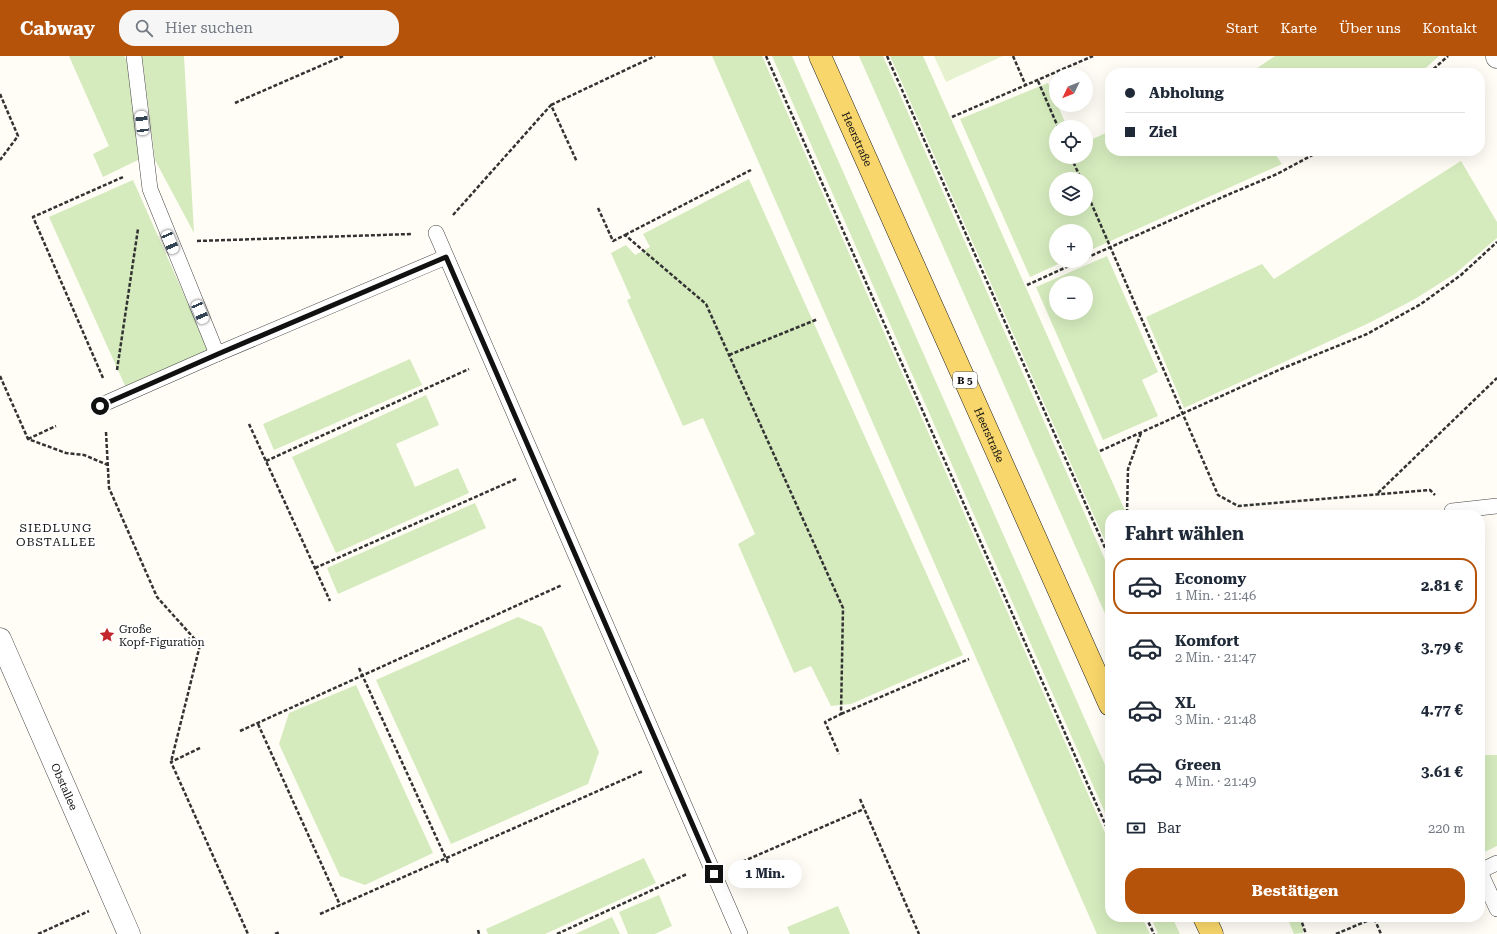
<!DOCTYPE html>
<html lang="de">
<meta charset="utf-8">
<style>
body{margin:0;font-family:"Roboto Serif",serif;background:#f6f6f7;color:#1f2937;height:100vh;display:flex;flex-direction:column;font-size:15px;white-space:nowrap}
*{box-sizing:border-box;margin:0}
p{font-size:13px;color:#747a83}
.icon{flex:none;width:22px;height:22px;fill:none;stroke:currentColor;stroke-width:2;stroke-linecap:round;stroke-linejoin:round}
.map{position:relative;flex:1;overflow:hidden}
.side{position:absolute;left:1105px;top:454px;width:380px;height:412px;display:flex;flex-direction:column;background:#fff;border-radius:16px;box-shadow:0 4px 16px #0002}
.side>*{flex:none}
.guide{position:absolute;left:1105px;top:12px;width:380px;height:88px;border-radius:16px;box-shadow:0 4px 16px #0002;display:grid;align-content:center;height:88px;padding:0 20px;background:#fff}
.needle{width:26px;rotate:227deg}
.controls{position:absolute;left:1049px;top:12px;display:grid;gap:8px}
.controls a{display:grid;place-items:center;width:44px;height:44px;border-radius:50%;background:#fff;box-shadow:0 4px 16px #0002;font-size:20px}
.end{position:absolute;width:18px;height:18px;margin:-9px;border:5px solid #111;background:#fff;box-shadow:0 0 0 2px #fff}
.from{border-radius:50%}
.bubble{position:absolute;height:28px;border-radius:14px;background:#fff;box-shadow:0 4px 16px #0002;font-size:13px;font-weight:700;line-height:28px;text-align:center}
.car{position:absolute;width:12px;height:24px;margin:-12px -6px;border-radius:5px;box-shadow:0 0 3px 1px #0007;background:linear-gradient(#fff 24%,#345 0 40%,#fff 0 76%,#345 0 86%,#fff 0)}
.guide b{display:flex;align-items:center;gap:14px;height:38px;font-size:15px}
.guide b+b{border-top:1px solid #e0e1e3}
.guide i{width:10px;height:10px;background:#1f2937}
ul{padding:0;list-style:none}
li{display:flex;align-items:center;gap:12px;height:56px;margin:0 8px 6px;padding:0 12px;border:2px solid transparent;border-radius:16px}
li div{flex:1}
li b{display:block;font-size:15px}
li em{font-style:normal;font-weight:700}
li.current{border-color:#b45309}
li>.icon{width:36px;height:36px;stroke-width:1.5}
h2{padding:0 20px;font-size:18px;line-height:48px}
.pay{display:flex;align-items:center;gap:10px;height:44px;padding:0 20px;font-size:15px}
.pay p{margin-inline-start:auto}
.cta{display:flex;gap:8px;margin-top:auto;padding:8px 20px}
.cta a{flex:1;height:46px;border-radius:16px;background:#b45309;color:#fff;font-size:16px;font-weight:700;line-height:46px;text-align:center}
header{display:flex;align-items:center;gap:24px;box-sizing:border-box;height:56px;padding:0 20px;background:#b45309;color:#fff}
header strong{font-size:19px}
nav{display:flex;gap:22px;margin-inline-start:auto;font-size:14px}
.search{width:280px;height:36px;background:#f6f6f7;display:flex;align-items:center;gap:10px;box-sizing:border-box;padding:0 14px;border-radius:16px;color:#747a83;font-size:15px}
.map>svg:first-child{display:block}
.green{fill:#d5ebbd;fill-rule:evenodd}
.pitch{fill:#e6f2cf}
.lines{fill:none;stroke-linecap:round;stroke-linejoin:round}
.service-casing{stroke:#444;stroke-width:16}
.minor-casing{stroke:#444;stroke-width:23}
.primary-casing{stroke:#222;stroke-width:23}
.path{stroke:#333;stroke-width:2.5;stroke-dasharray:4 2;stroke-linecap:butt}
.service{stroke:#fff;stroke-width:15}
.minor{stroke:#fff;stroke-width:22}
.primary{stroke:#f9d66b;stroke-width:22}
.route{stroke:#111;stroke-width:5}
.labels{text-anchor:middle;stroke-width:4;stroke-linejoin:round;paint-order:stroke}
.shield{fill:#fff;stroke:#585858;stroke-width:1}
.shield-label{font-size:10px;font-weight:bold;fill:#111}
.street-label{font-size:11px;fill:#111;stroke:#fff}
.poi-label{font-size:11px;fill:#111;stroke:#fff;text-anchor:start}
.neighbourhood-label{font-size:12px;letter-spacing:1px;fill:#111;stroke:#fff}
</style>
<header>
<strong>Cabway</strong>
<div class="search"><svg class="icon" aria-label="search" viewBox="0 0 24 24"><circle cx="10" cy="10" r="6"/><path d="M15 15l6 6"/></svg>Hier suchen</div>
<nav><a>Start</a><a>Karte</a><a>Über uns</a><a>Kontakt</a></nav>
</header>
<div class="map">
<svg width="1497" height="878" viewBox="0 0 1497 878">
<rect width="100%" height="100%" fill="#fffdf5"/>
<g class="green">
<path d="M69,0H124L128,7L140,103L103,121L93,98L109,90Z"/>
<path d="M142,0H184L194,177L155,104Z"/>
<path d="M712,0H762L1110,788V861H1142L1150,878H1097Z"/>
<path d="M772,0H792L1110,720V768Z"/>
<path d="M859,0H883L1110,515V569Z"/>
<path d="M890,0H923L1127,459H1110V496Z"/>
<path d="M1275,0H1439L1420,17H1250Z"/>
<path d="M1048,27L1067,71H1056V101H1086V86L1110,75V95H1273L1282,108L1086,196V175H1056V205H1065L1030,221L960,63ZM1056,123H1086V153H1056Z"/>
<path d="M1461,105L1497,166V182L1456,217L1415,243L1369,267L1184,352L1146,261L1262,208L1274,223Z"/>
<path d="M749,123L963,599L851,648L831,650L811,610L794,617L738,488L755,478L703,362L683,370L627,244L631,242L611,197L626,189L635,199L650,191L643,178Z"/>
<path d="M133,124L210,297L127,334L49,161Z"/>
<path d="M1107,200L1158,316L1142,324L1158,360L1103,384L1036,231ZM1056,227H1086V257H1056Z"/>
<path d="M410,303L422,329L274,394L263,368Z"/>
<path d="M426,339L439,369L396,388L415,431L458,412L469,437L336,497L292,401Z"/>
<path d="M475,447L486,472L338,538L327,512Z"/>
<path d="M518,561L542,571L599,696L588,728L451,788L376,624Z"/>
<path d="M356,629L433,797L365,829L340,820L279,688L289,657Z"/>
<path d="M1480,670L1483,699H1497V790L1480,798Z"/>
<path d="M644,802L656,827L545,878H488L486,873Z"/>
<path d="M659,839L672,870L655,878H628L619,856Z"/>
<path d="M838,850L850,878H790L787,871Z"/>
<path d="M612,861L620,878H575Z"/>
<path d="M1151,861H1172L1180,878H1158Z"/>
<path d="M1287,861H1298L1303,872V877L1294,878Z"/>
</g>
<path class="pitch" d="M934,0H1003L946,26Z"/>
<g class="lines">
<defs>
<g id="service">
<path d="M134,0L150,133L217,298"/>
<path d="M436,177L740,878"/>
<path d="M99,350L217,298L446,201"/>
<path d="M1452,455L1497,450"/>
<path d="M1480,815L1497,807"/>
<path d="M1480,816L1497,853"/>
</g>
<g id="minor">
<path d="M1497,0V1"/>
<path id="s1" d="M0,583L129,878"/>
</g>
<g id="primary">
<path id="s2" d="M820,0L1110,649"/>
<path d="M1204,861L1212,878"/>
</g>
</defs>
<use href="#service" class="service-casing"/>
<use href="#minor" class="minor-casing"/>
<use href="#primary" class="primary-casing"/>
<g class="path">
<path d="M766,0L1110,779"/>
<path d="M887,0L1110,503"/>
<path d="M1013,0L1026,30"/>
<path d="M1429,17L1448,0"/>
<path d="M1038,25L1058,71"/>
<path d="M0,38L18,80L0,104"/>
<path d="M235,47L343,0"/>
<path d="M551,49L655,0"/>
<path d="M952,61L1093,0"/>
<path d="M1071,101L1081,123"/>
<path d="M1086,135L1218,439L1238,450L1430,434L1435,439"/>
<path d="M598,152L613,185L625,179L706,248L729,299L843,552L841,658L825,666L839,698"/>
<path d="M453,159L551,49L577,106"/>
<path d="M625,179L751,114"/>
<path d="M197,185L412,178"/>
<path d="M1086,202L1225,140L1277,118L1320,95"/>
<path d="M1027,229L1080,205"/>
<path d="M729,299L818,263"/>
<path d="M117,314L138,173"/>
<path d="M0,320L28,383L66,397L84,399L108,409"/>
<path d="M103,322L33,161L123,121"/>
<path d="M249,368L330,545"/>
<path d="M106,376L109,432L157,541L200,589L171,706"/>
<path d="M28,383L56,370"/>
<path d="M1100,395L1281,313L1367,278L1421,248L1461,219L1497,186"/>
<path d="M266,405L469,313"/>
<path d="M1378,437L1497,322"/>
<path d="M1127,457L1128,413L1141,377"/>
<path d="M315,512L516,423"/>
<path d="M359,612L448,807"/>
<path d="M841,658L969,603"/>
<path d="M258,668L340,849"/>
<path d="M240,675L562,529"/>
<path d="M200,692L171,706L248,878"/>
<path d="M860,743L919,878"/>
<path d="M737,808L864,753"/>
<path d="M320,858L643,715"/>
<path d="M1146,861L1154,878"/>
<path d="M1300,861L1306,878"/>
<path d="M478,874L479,878"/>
<path d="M38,878L89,855"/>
<path d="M275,878L280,876"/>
<path d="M557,878L687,818"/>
<path d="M1336,878L1374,862L1381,878"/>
</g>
<use href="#service" class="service"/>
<use href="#minor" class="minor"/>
<use href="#primary" class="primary"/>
</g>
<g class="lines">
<path class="route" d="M100,350L218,298L446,201L714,818"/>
</g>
<defs>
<symbol id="sight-bare" viewBox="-9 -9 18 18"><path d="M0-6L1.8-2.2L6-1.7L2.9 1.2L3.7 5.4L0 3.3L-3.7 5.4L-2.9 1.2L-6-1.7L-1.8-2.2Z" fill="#c4262e" stroke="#fff" stroke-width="2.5" paint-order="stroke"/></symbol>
</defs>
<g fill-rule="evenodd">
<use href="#sight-bare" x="96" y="568" width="22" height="22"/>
</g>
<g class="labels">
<rect class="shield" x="953" y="316" width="24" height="16" rx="3"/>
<g class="shield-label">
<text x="965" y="328">B 5</text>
</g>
<g class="street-label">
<text dy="4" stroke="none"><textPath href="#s2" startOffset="91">Heerstraße</textPath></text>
<text dy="4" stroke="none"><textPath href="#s2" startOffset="415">Heerstraße</textPath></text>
<text dy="4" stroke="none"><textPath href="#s1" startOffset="161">Obstallee</textPath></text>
</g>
<g class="poi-label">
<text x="119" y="577">Große<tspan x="119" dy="13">Kopf-Figuration</tspan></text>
</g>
<g class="neighbourhood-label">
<text x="56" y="476">SIEDLUNG<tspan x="56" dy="14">OBSTALLEE</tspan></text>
</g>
</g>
</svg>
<div class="controls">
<a><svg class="needle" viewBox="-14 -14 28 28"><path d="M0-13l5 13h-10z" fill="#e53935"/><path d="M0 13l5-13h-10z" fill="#747a83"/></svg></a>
<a><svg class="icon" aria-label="locate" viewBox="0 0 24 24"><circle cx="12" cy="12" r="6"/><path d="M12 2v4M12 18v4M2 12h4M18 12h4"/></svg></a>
<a><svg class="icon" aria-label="layers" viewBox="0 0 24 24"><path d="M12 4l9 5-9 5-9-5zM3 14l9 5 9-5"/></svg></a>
<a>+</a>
<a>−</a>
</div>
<i class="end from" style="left:100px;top:350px"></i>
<i class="end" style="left:714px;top:818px"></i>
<div class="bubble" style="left:728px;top:804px;width:74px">1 Min.</div>
<i class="car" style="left:142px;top:67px;rotate:353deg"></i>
<i class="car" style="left:170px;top:186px;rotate:157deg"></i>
<i class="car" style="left:200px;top:256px;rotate:157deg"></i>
<div class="guide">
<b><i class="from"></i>Abholung</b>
<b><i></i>Ziel</b>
</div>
<section class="side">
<h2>Fahrt wählen</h2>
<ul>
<li class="current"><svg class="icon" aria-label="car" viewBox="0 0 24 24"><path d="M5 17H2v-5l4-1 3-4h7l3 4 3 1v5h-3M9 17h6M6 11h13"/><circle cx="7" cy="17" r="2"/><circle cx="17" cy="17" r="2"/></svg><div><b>Economy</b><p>1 Min. · 21:46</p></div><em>2.81 €</em></li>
<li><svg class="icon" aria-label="car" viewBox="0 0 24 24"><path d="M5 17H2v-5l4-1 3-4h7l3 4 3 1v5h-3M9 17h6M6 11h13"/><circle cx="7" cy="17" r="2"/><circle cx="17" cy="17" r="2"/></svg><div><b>Komfort</b><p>2 Min. · 21:47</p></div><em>3.79 €</em></li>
<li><svg class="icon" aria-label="car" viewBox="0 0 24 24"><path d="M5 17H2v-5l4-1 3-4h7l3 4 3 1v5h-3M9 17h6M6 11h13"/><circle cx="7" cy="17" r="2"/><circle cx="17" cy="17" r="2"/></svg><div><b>XL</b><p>3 Min. · 21:48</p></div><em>4.77 €</em></li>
<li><svg class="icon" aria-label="car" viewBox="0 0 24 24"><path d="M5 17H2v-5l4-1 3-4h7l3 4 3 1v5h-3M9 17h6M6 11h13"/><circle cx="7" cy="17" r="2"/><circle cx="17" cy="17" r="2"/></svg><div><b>Green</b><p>4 Min. · 21:49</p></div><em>3.61 €</em></li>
</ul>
<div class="pay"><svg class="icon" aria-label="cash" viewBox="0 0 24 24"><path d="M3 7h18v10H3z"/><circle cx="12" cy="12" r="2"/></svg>Bar<p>220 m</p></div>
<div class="cta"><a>Bestätigen</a></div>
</section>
</div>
